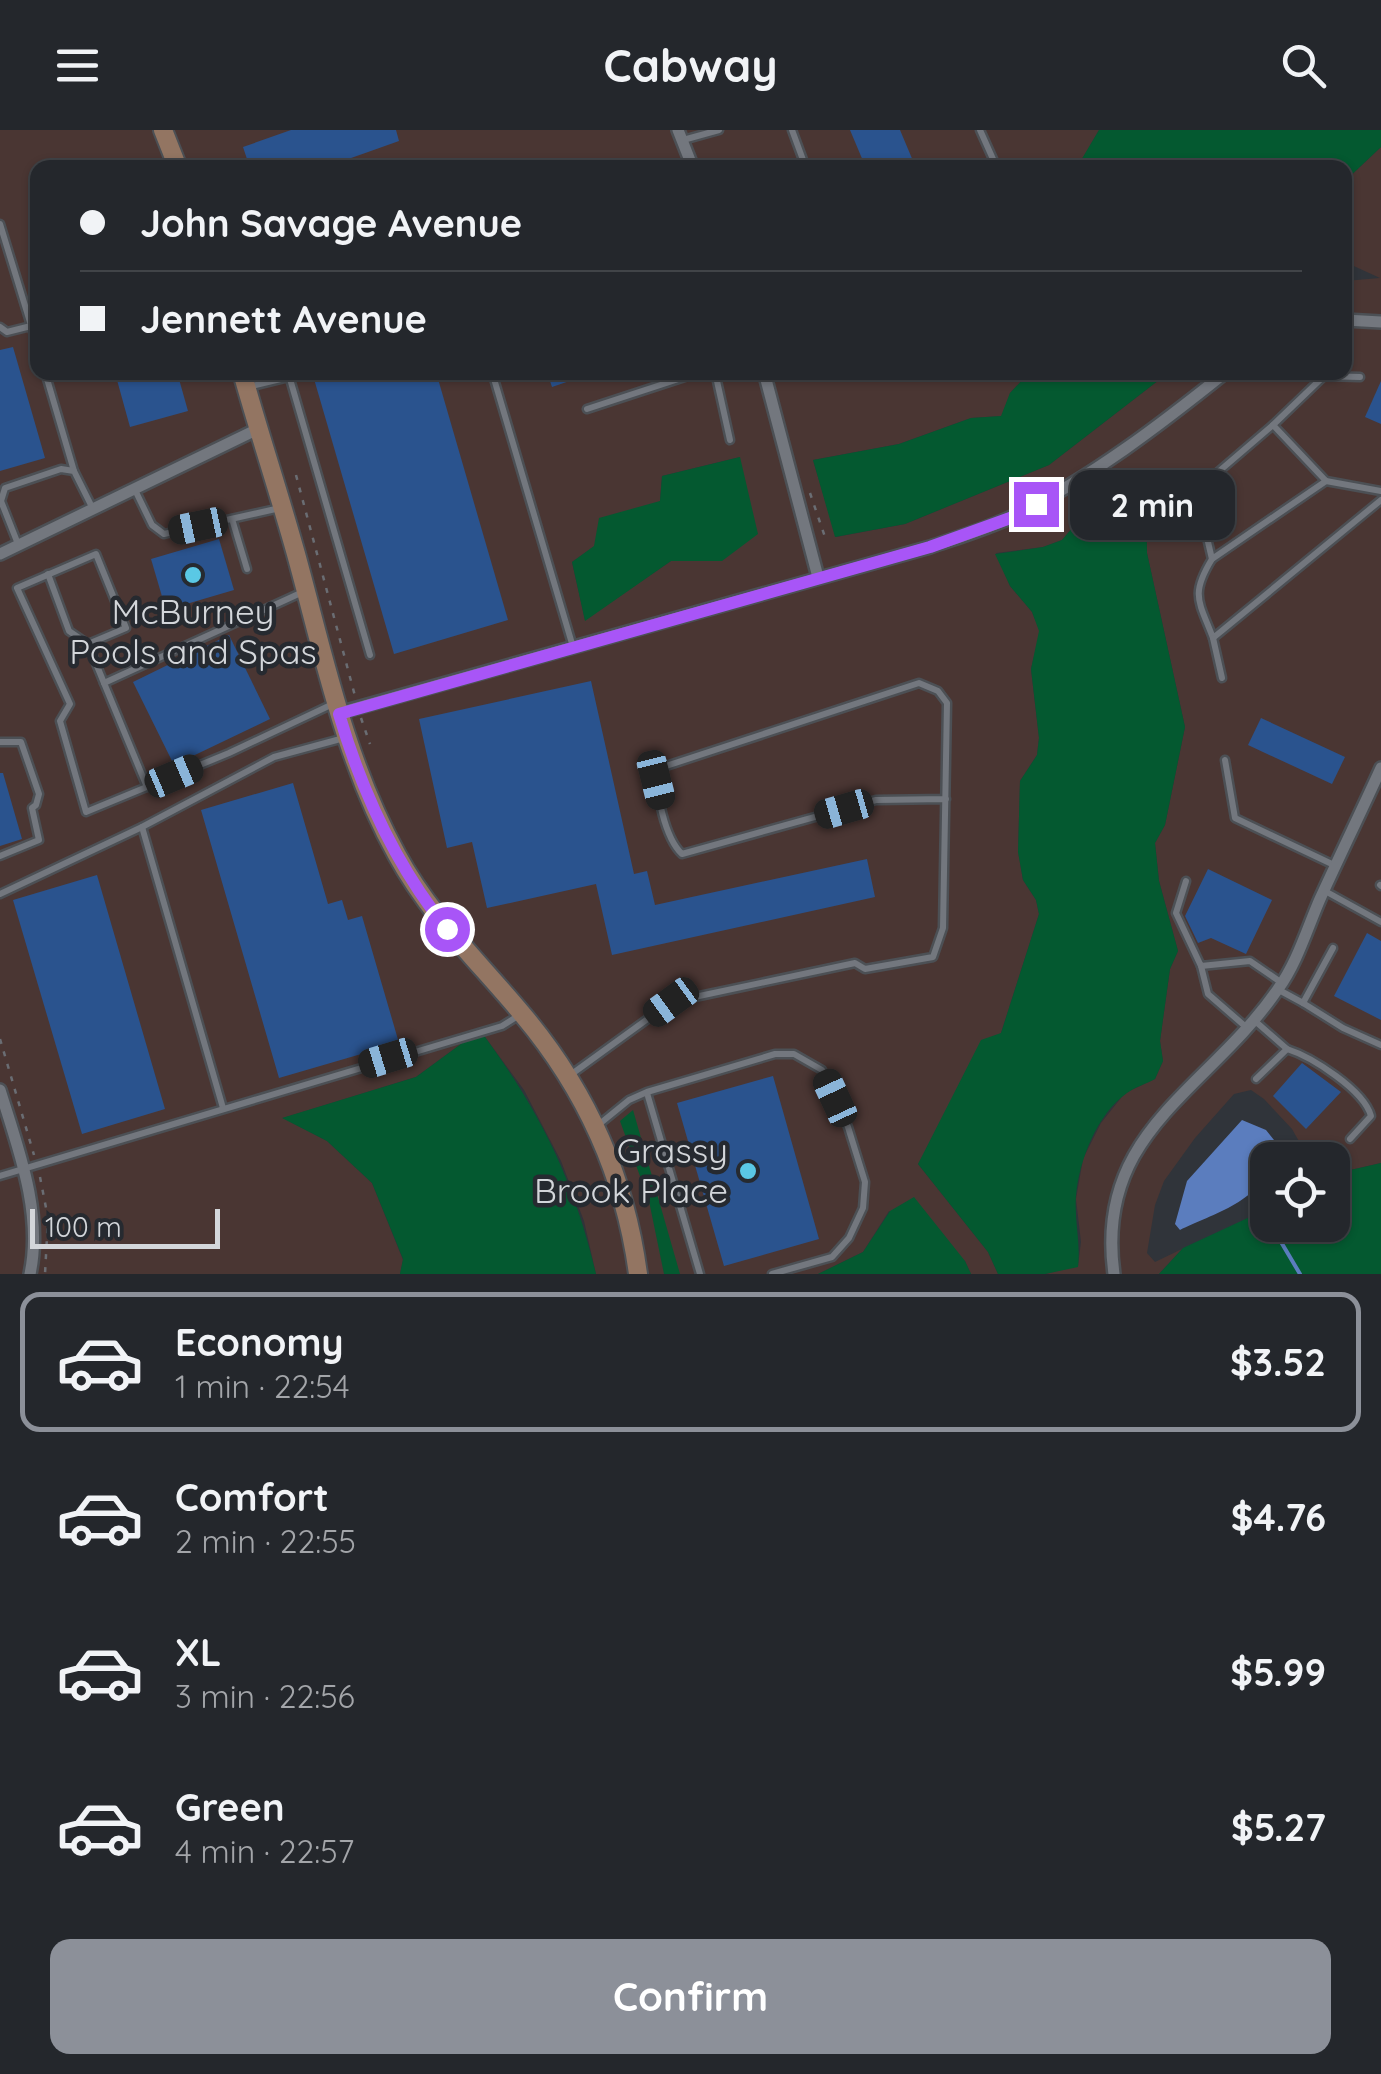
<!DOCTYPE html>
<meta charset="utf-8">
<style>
body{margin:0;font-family:Quicksand,sans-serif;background:#2c2f34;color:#f1f3f6;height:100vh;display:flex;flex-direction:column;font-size:38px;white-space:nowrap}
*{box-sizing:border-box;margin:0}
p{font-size:32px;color:#a3a5a9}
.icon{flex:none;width:55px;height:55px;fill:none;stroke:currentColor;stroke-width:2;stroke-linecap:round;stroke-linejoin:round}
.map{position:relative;height:1144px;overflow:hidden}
.panel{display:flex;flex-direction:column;background:#24272c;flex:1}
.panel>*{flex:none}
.banner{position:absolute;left:30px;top:30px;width:1322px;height:220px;border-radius:20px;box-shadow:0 2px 8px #0004,0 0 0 2px #414448;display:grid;align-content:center;height:220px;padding:0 50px;background:#24272c}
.tools{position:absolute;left:1250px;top:1012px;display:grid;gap:20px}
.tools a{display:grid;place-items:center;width:100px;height:100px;border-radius:20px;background:#24272c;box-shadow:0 2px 8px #0004,0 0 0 2px #414448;font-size:50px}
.scale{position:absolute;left:30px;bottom:25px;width:190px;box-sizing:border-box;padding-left:10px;border:5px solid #d3d6da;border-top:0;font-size:28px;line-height:35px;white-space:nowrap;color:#d3d6da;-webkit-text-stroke:8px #262a30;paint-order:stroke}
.end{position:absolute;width:45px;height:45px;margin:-22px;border:12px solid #a855f7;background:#fff;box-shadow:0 0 0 5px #fff}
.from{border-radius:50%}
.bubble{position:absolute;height:70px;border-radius:20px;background:#24272c;box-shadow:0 2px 8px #0004,0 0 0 2px #414448;font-size:32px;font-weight:700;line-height:70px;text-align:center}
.car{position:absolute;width:30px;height:60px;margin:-30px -15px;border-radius:12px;box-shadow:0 0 8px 2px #0007;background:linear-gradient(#222 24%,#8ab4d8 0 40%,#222 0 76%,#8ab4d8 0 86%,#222 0)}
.banner b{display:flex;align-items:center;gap:35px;height:95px;font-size:38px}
.banner b+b{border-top:2px solid #414448}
.banner i{width:25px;height:25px;background:#f1f3f6}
ul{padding:18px 0 0;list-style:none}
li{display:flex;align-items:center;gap:30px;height:140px;margin:0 20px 15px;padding:0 30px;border:5px solid transparent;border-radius:20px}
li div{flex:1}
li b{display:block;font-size:38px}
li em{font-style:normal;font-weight:700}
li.current{border-color:#8c9099}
li>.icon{width:90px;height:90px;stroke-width:1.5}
.cta{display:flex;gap:20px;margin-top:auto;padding:20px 50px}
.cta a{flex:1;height:115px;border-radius:20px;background:#8c9099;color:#fff;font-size:40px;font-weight:700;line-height:115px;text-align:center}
header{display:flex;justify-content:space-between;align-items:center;height:130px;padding:0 50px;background:#24272c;font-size:45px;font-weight:700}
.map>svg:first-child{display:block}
.industrial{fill:#4a3633;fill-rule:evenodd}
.green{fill:#045930}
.water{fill:#5b7dbe}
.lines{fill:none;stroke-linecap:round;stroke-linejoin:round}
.stream{stroke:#5b7dbe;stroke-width:4}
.building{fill:#2a538e}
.lane-casing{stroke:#4c5055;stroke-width:11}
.street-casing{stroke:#4c5055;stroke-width:16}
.secondary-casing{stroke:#4c5055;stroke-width:22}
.path{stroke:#6a6d73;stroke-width:2.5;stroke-dasharray:5 8;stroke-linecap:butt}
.lane{stroke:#73777e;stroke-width:6}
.street{stroke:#73777e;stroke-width:11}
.secondary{stroke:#937562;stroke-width:18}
.route{stroke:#a855f7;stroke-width:12}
.poi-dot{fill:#5ac8e5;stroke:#262a30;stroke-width:4}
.labels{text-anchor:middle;stroke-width:9;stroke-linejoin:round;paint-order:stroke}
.poi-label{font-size:35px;fill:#d3d6da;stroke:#262a30}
</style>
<header><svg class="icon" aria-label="menu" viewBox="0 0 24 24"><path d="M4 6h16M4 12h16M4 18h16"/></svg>Cabway<svg class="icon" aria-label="search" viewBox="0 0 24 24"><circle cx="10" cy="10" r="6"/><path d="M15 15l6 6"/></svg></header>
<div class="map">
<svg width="1381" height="1144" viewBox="0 0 1381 1144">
<rect width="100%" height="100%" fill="#30343a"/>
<path class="industrial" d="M0,0H1099L1077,38H38V242L1029,243L1010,263L1002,286L971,288L899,314L813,330L836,407L905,394L1049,335L1168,243L1345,242V151L1380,148L1345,132V51L1381,17V1033L1333,1044L1332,1030H1300L1305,1022L1292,999L1264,969L1251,960L1234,964L1195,1008L1164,1051L1155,1075L1147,1123L1155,1132L1182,1119L1159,1144H1045L1078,1136L1081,1112L1076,1069L1083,1029L1101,993L1125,963L1155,949L1163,931L1160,911L1170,839L1178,821L1159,751L1155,713L1165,695L1185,597L1147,423L1146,371H1114L1090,377L1062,410L1043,417L996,423L1010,456L1032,482L1040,501L1031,539L1039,608L1037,625L1020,651L1018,721L1023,750L1036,770L1039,784L1001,903L918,1034L988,1122L998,1144H971L965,1131L889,1081L863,1122L818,1144H596L584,1091L561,1031L524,960L480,900L416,947L283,988L327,1011L372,1053L403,1130L400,1144H0ZM740,327L722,431H671L585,490L572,432L660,371L662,346Z"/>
<g class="green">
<path d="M1099,0H1381V17L1345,51V38L1077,37Z"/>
<path d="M1029,243H1168L1049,335L905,394L835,407L813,330L899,314L971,288L1001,286L1010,263Z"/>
<path d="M740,327L758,404L722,431H671L585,491L572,432L594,416L599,388L660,371L662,346Z"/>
<path d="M1146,370L1147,423L1185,597L1165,695L1155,713L1159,751L1178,821L1170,839L1160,911L1163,931L1155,949C1146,954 1135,957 1127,963C1097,984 1079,1031 1076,1066C1074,1090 1081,1113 1078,1137L1045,1144H998L988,1122L918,1034L981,910L1001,903L1039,784L1036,770L1023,750L1018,722L1020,651L1037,625L1039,608L1031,539L1039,501L1032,482L1010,456L995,424L1043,417L1062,410L1090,377L1114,371Z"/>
<path d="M480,900C539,980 573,1046 596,1144H400L403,1129L372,1053L327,1011L282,988L416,947Z"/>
<path d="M633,980L680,1144H664L649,1071L620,991Z"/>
<path d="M1381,1033V1144H1159L1183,1118L1267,1079L1268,1095H1332L1333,1044Z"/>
<path d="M914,1067L965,1131L971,1144H818L863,1122L890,1081Z"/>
</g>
<path class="water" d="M1242,990L1266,1000L1282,1020L1276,1030H1268C1268,1069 1210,1085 1180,1100L1175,1094L1187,1051Z"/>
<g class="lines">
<g class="stream">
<path d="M1253,1063L1268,1088"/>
<path d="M1271,1095L1300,1144"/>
</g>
</g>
<g class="building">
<path d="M291,0H396L399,11L323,38H250L243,17Z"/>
<path d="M850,0H900L916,38H866Z"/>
<path d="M13,217L45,328L0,341V220Z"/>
<path d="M145,242H177L188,281L130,297L117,250Z"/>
<path d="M312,242H436L508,490L394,524Z"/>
<path d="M547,242H590V244L552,257Z"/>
<path d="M1381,251V294L1365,287Z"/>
<path d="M219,409L234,460L166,480L151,429Z"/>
<path d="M229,505L270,589L174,635L133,552Z"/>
<path d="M591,551L634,744L647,741L655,775L867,729L875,767L612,825L596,754L487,778L472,712L447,718L419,589Z"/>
<path d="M1261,588L1345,627L1332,654L1248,615Z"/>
<path d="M0,643H3L22,709L0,716Z"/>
<path d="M293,653L328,774L342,770L348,790L362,786L399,913L279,948L201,680Z"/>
<path d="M1208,739L1272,770L1246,824L1211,808L1198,813L1185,786Z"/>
<path d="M97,745L165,979L82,1004L13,770Z"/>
<path d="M1367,803L1381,811V890L1334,866Z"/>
<path d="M1302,933L1341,962L1306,999L1273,966Z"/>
<path d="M773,946L819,1109L724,1136L677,973Z"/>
</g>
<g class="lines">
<defs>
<g id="lane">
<path d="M792,0L806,38"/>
<path d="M980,0L997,38"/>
<path d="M683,10L719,0"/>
<path d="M0,94L38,218"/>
<path d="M0,197L7,202L31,196"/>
<path d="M45,242L74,341"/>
<path d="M288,242L370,525"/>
<path d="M492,242L573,517"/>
<path d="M715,242L730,310"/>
<path d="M1360,247L1324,246L1273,295L1326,351L1381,361"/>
<path d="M248,257L289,247"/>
<path d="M587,279L700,242"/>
<path d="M1273,295L1196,361L1212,429C1190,465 1199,471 1213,508L1381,370"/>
<path d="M135,360L152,395L164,404L280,378"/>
<path d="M232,389L247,439"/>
<path d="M18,414L1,371L5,358L61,339L74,341L93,379"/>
<path d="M1212,429L1326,351"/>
<path d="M48,444L69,501L88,514"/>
<path d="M1213,508L1222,548"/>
<path d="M104,553L88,514L126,498L96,424L17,458L70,574L60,591L86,682L229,623L335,573"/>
<path d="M0,612H21L39,664L36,675L32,678L39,710L0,726"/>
<path d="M1225,630L1235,688L1334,735"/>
<path d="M147,657L104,553L305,461"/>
<path d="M142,697L223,978"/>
<path d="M1186,751L1176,783L1201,836L1250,831L1282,853"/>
<path d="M1380,755L1381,756"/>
<path d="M1325,761L1381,792"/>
<path d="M0,764L142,697L274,627L344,608"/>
<path d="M1201,836L1208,864L1246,897"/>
<path d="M1279,860L1303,873L1333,818"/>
<path d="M1303,873L1343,898L1381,915"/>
<path d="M1255,891L1287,919L1256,949"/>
<path d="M1287,919C1312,927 1364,960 1371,986L1350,1009"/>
<path d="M569,946L671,872L855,833L865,839L933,827L943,798L947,573L938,561L919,553L660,638C653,660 666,709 682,724L876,670L946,669"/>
<path d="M647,963L700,1144"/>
<path d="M597,996L629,970L647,962L775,924H794L822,940L848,997L865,1052L863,1078L849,1108L832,1127L772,1144"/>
<path d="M0,1046L502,896L521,884"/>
</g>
<g id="street">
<path d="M678,0L693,38"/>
<path d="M1345,190L1381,192"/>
<path d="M764,242L818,447"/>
<path d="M0,424L258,299"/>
<path d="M339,583L930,417C959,407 989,398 1016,385C1092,347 1160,295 1226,242"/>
<path d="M0,960C18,1018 43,1083 30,1144"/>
<path d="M1114,1144C1094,1001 1208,961 1278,859C1297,833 1307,799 1320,769C1340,725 1361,682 1381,638"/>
</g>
<g id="secondary">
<path d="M163,0L178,38"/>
<path d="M242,242C259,303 279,363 296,424C324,526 345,631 397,725C430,786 479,832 523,885C586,960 625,1047 638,1144"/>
</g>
</defs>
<use href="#lane" class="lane-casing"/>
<use href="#street" class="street-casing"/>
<use href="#secondary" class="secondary-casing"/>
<g class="path">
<path d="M296,345L355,566"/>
<path d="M810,363L825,407L820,409"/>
<path d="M361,588L370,614"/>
<path d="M0,909L34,1025"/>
<path d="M40,1047L48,1088L45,1144"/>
</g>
<use href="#lane" class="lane"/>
<use href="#street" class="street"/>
<use href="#secondary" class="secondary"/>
</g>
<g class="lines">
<path class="route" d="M447,799C396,736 362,662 339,584L930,417L1013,387L1036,374"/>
</g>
<g class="poi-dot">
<circle cx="193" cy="445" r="10"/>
<circle cx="748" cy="1041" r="10"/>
</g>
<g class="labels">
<g class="poi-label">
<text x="193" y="494">McBurney<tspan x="193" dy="40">Pools and Spas</tspan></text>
<text x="728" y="1033" text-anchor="end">Grassy<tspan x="728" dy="40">Brook Place</tspan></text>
</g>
</g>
</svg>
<div class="tools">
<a><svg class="icon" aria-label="locate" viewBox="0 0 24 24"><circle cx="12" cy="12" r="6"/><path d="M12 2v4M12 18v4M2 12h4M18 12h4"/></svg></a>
</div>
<div class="scale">100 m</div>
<i class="end from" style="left:447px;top:799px"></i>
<i class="end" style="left:1036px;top:374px"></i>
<div class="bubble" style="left:1070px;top:340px;width:165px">2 min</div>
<i class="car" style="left:198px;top:396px;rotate:258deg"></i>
<i class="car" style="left:174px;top:646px;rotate:67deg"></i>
<i class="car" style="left:656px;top:650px;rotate:166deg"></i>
<i class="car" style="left:844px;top:679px;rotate:254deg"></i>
<i class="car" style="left:671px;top:872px;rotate:234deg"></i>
<i class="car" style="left:388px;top:928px;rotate:253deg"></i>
<i class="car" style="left:835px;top:968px;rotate:335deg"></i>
<div class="banner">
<b><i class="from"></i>John Savage Avenue</b>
<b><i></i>Jennett Avenue</b>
</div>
</div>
<section class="panel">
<ul>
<li class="current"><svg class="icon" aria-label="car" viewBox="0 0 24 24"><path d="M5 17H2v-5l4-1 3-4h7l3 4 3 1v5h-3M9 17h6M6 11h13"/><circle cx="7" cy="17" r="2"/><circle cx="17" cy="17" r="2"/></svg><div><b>Economy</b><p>1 min · 22:54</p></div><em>$3.52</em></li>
<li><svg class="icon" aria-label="car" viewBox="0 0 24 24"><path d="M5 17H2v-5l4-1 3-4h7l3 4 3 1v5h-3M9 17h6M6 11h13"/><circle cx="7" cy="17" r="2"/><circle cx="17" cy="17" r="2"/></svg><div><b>Comfort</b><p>2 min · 22:55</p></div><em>$4.76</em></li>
<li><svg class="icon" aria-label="car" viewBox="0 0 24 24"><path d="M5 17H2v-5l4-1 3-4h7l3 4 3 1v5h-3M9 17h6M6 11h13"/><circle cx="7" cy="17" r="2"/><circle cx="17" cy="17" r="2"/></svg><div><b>XL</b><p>3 min · 22:56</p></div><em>$5.99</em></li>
<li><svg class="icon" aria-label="car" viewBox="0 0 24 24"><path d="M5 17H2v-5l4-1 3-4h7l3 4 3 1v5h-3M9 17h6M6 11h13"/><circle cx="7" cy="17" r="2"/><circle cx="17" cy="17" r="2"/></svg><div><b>Green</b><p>4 min · 22:57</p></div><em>$5.27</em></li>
</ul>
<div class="cta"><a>Confirm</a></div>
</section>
